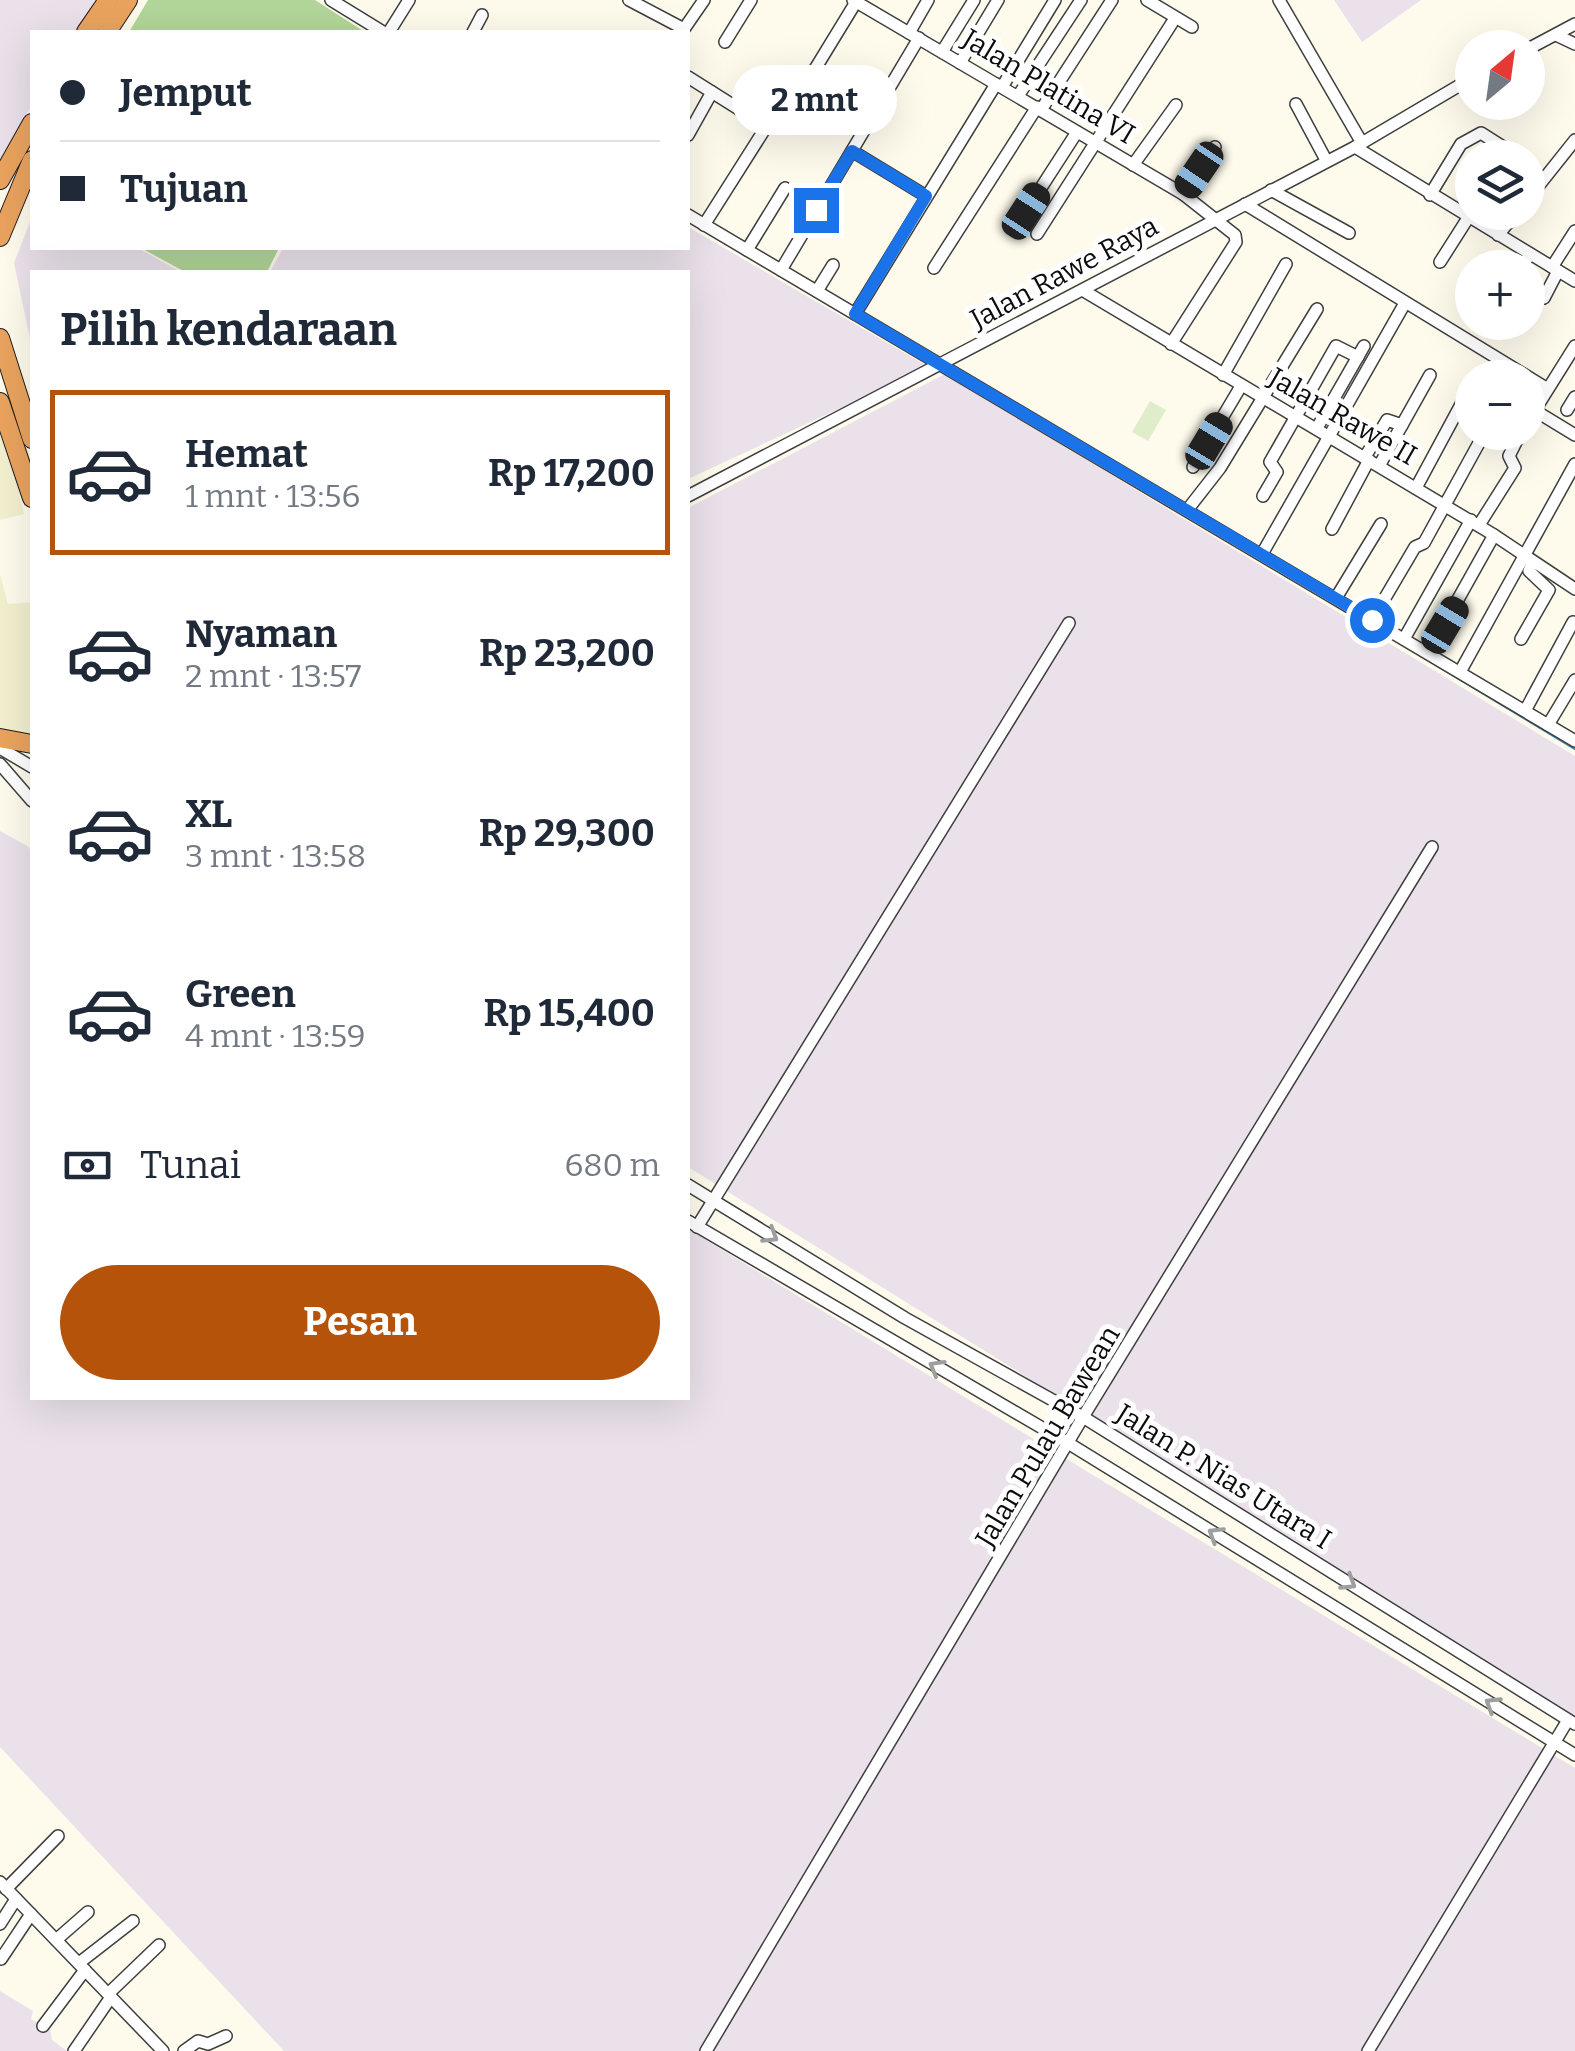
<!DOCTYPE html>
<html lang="id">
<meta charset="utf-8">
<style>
body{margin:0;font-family:Bitter,serif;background:#f2f2f3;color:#1f2937;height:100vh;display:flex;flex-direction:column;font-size:38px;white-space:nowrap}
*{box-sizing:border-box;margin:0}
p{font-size:32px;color:#747a83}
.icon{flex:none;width:55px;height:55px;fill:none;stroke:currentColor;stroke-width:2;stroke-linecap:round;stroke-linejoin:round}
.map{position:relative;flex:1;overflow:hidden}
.panel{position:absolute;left:30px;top:270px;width:660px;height:1130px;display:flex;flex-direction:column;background:#fff;border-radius:0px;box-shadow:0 10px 40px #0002}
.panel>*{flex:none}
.hud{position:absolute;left:30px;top:30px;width:660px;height:220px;border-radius:0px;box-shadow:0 10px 40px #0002;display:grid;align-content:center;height:220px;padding:0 30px;background:#fff}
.needle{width:65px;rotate:29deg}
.fabs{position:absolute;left:1455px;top:30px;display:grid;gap:20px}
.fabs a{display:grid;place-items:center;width:90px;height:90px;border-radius:50%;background:#fff;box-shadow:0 10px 40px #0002;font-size:50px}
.end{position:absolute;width:45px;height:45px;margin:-22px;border:12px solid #1a73e8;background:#fff;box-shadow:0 0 0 5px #fff}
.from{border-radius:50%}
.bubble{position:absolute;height:70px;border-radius:35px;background:#fff;box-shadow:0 10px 40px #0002;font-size:32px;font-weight:700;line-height:70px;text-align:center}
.car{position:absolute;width:30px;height:60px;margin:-30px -15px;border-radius:12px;box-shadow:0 0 8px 2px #0007;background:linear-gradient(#222 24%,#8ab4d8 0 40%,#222 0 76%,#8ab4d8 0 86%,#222 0)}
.hud b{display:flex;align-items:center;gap:35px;height:95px;font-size:38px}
.hud b+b{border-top:2px solid #e0e1e3}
.hud i{width:25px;height:25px;background:#1f2937}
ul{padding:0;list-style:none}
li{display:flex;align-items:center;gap:30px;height:165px;margin:0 20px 15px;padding:0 10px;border:5px solid transparent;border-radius:0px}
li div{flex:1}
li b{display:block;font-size:38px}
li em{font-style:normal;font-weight:700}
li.active{border-color:#b45309}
li>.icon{width:90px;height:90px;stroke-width:1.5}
h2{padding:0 30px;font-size:45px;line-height:120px}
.pay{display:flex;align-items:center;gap:25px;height:110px;padding:0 30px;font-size:38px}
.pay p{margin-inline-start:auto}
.primary-button{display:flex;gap:20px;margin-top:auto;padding:20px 30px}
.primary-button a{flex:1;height:115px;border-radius:60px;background:#b45309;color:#fff;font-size:40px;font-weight:700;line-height:115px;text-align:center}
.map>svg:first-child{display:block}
.industrial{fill:#eae1eb}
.farmland{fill:#f2f0cf}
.forest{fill:#b2d599}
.pitch{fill:#e0edca}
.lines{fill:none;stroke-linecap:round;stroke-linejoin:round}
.stream{stroke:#418bc3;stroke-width:2.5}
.minor-casing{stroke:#3f3f3f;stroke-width:14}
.highway-casing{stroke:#1d1d1d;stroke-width:20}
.minor{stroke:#fff;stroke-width:11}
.highway{stroke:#eaa35e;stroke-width:18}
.oneway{stroke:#9e9e9e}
.route{stroke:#1a73e8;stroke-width:12}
.labels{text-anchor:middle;stroke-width:10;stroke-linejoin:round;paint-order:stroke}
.street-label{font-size:28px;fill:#0c0c0c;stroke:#fff}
</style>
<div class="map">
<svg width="1575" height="2051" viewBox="0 0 1575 2051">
<rect width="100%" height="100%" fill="#fefbed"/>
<g class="industrial">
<path d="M0,0H98L76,32H32V105L0,161Z"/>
<path d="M1334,0H1421L1362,42Z"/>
<path d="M32,217V248H138L181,272H32V348L14,263Z"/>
<path d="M688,227L929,367L688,479V272H270L283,248H688Z"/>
<path d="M945,374L1575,756V1717L688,1167V508Z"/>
<path d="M0,831L29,847L32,860V1398H688V1229L1575,1768V2051H284L0,1747Z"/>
<path d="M0,1991L33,2011L31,2019L50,2029L52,2040L67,2051H0Z"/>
</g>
<g class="farmland">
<path d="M0,414L24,514L0,520Z"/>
<path d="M0,574L8,604L32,602V737L0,734Z"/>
</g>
<g class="forest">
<path d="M148,0H315L365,32H129Z"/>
<path d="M141,248H279L267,272H185Z"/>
</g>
<path class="pitch" d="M1150,401L1166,410L1148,441L1132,432Z"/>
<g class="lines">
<path class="stream" d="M1418,654L1575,749"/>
<defs>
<g id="minor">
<path d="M331,0L383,32"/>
<path d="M629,0L684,29L704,0"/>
<path d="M853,0L1183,194L1235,235L1236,242L1171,344"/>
<path d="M1147,0L1192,27"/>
<path d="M1279,0L1362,143"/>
<path d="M389,32L409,0"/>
<path d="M473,32L482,15"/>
<path d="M909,33L928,0"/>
<path d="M1556,35L1575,44"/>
<path d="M725,42L751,0"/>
<path d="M1528,49L1575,24"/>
<path d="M942,52L974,0"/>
<path d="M960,63L998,0"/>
<path d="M688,77L742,111"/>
<path d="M1002,87L1055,0"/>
<path d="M1018,96L1081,0"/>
<path d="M1296,104L1326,160"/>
<path d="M1041,110L1112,0"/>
<path d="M688,135L712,92"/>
<path d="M1355,147L1575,281"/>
<path d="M852,151L926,196"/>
<path d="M1133,165L1176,105"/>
<path d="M1271,190L1349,233"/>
<path d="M1183,194L1215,147"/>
<path d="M1430,195L1461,144L1481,133L1503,147"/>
<path d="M1528,199L1575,140"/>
<path d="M1245,204L1546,388"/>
<path d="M1026,211L1077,132"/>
<path d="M688,215L1575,741"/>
<path d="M704,225L775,113L790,110L856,2"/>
<path d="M1037,234L1172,23"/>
<path d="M1498,235L1517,212"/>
<path d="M747,250L785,188"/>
<path d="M1440,262L1468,218"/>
<path d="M1552,267L1575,231"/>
<path d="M934,268L1037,107"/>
<path d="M1521,268L1530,254"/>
<path d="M781,270L919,38"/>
<path d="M817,291L833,265"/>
<path d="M1084,291L1494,535L1575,589"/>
<path d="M1544,298L1558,271"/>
<path d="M855,314L996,84"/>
<path d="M1223,375L1286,264"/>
<path d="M1534,410L1575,435"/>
<path d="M1567,410L1575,397"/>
<path d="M1528,421L1575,346"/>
<path d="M1317,428L1364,346"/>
<path d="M1365,457L1387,420L1402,425"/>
<path d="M1379,466L1430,375"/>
<path d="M1193,467L1241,386"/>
<path d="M1416,488L1472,384"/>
<path d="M688,496L1355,147L1472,78"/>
<path d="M1263,496L1277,472L1270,462L1336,346L1358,357"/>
<path d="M1188,509L1220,468L1317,309"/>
<path d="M1479,525L1515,468L1509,456L1521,432"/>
<path d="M1332,529L1369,460"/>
<path d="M1262,554L1405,303"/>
<path d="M1336,598L1381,524"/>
<path d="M1372,620L1415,547L1424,543L1485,432"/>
<path d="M1404,639L1471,520"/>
<path d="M1521,639L1549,590L1529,571L1532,563"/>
<path d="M1428,653L1494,535"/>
<path d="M1460,672L1575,464"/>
<path d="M1525,711L1573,622"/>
<path d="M1548,725L1575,680"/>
<path d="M0,748L32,767"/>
<path d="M0,764L32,801"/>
<path d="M688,1185L905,1318L1083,1417L1575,1724"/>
<path d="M688,1221L1068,1443L1575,1755"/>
<path d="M697,1227L1069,623"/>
<path d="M0,1882L163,2051"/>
<path d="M6,1889L58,1836"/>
<path d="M0,1924L16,1899"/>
<path d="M56,1940L88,1912"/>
<path d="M1,1959L31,1914"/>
<path d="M79,1963L133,1921"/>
<path d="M110,1992L159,1945"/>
<path d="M43,2026L85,1970"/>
<path d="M74,2051L111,1997"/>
<path d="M184,2051L198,2041L208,2044L226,2036"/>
<path d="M706,2051L1083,1417L1432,847"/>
<path d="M1368,2051L1568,1720"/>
</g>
<g id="highway">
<path d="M86,32L108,0"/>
<path d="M107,32L128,0"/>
<path d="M0,180L32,123"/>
<path d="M0,237L32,160"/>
<path d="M0,338L32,439"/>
<path d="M0,402L32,498"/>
<path d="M0,738L32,744"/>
</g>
</defs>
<use href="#minor" class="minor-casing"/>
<use href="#highway" class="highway-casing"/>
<use href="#minor" class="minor"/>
<use href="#highway" class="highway"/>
</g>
<defs><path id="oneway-chevron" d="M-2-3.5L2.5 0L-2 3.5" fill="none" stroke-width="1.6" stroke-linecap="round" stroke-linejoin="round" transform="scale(2.5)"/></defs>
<g class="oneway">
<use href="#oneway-chevron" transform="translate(771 1236) rotate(32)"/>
<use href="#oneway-chevron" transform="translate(936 1367) rotate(-150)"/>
<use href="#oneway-chevron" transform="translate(1215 1534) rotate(-148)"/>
<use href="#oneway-chevron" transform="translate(1349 1583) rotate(32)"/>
<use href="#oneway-chevron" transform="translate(1492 1704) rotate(-148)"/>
</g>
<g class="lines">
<path class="route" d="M816,210L852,151L926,196L855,314L1372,620"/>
</g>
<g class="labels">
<g class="street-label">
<text transform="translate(1049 86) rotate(31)" y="10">Jalan Platina VI</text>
<text transform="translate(1064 272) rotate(-28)" y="10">Jalan Rawe Raya</text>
<text transform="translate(1343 416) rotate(30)" y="10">Jalan Rawe II</text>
<text transform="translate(1047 1436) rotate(-59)" y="10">Jalan Pulau Bawean</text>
<text transform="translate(1224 1476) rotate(32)" y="10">Jalan P. Nias Utara I</text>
</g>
</g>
</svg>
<div class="fabs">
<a><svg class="needle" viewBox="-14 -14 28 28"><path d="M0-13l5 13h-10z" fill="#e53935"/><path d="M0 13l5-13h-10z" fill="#747a83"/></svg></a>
<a><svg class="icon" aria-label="layers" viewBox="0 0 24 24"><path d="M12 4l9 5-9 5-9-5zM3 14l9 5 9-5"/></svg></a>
<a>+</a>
<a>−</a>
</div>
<i class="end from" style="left:1372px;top:620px"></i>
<i class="end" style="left:816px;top:210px"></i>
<div class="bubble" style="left:732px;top:65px;width:165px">2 mnt</div>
<i class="car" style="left:1199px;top:170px;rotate:214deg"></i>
<i class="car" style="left:1026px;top:211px;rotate:33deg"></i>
<i class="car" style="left:1209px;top:441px;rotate:31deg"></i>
<i class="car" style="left:1445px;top:625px;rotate:31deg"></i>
<div class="hud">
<b><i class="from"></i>Jemput</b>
<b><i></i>Tujuan</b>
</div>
<section class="panel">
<h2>Pilih kendaraan</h2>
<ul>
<li class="active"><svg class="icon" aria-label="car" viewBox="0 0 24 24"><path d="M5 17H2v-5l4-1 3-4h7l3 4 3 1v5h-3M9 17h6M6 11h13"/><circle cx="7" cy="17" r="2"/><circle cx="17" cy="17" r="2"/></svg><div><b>Hemat</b><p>1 mnt · 13:56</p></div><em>Rp 17,200</em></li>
<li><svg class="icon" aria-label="car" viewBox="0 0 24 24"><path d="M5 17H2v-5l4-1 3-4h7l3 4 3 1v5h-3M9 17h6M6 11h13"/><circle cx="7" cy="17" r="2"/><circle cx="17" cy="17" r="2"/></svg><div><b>Nyaman</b><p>2 mnt · 13:57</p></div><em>Rp 23,200</em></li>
<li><svg class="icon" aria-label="car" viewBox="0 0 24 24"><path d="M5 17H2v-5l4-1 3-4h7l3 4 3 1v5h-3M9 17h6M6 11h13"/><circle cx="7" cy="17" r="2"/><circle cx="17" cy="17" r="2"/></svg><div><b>XL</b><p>3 mnt · 13:58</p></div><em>Rp 29,300</em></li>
<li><svg class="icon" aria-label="car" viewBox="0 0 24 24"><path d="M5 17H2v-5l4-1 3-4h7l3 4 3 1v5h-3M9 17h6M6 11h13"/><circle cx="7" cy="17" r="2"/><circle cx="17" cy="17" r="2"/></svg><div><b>Green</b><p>4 mnt · 13:59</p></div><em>Rp 15,400</em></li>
</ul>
<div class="pay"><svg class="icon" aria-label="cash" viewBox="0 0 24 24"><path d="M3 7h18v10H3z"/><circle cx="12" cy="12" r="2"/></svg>Tunai<p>680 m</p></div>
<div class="primary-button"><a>Pesan</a></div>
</section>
</div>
